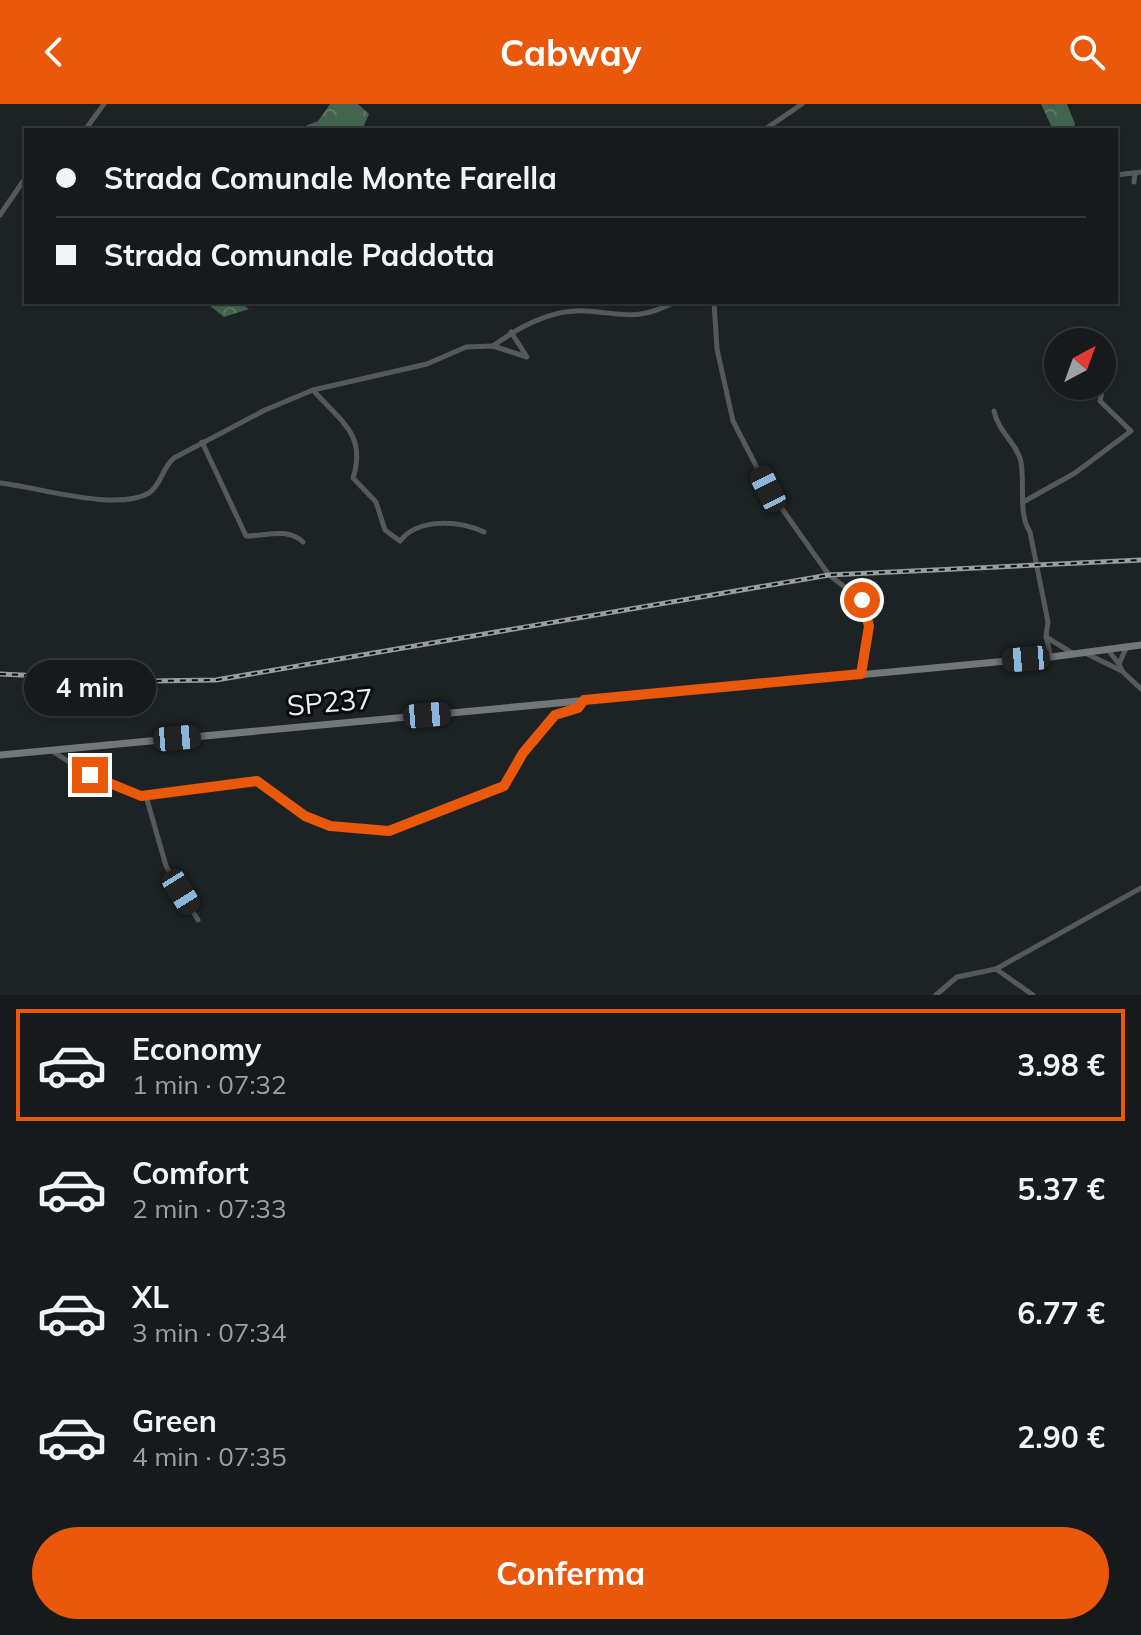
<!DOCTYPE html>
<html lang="it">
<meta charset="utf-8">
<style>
body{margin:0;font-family:Mulish,sans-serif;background:#232728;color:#f1f3f6;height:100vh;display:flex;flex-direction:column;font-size:30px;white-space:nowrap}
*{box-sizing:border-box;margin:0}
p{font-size:26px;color:#9ea1a3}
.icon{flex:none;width:44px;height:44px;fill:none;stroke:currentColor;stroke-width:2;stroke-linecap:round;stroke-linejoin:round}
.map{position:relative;height:891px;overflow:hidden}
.panel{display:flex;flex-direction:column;background:#161a1b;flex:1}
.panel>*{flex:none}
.top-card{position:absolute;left:24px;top:24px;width:1094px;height:176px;border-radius:0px;box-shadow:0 2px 6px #0004,0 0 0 2px #35383a;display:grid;align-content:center;height:176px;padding:0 32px;background:#161a1b}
.needle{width:52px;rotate:41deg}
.tools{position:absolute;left:1044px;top:224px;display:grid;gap:16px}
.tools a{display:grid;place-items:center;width:72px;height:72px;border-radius:50%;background:#161a1b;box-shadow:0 2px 6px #0004,0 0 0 2px #35383a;font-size:40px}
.end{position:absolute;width:36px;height:36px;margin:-18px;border:10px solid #ea580c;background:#fff;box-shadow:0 0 0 4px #fff}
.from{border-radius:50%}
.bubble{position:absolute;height:56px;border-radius:28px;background:#161a1b;box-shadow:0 2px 6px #0004,0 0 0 2px #35383a;font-size:26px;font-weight:700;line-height:56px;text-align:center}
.car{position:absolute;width:24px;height:48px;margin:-24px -12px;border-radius:10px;box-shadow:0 0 6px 2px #0007;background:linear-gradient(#222 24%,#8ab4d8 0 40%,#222 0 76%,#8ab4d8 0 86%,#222 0)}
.top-card b{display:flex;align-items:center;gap:28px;height:76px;font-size:30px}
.top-card b+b{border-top:2px solid #35383a}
.top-card i{width:20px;height:20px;background:#f1f3f6}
ul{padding:14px 0 0;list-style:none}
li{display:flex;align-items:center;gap:24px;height:112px;margin:0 16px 12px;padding:0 16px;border:4px solid transparent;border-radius:0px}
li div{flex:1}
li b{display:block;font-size:30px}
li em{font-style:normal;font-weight:700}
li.on{border-color:#ea580c}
li>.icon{width:72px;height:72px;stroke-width:1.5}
.cta{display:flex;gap:16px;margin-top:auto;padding:16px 32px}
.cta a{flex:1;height:92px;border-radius:48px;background:#ea580c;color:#fff;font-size:32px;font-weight:700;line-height:92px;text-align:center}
header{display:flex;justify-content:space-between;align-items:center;height:104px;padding:0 32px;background:#ea580c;color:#fff;font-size:36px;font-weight:700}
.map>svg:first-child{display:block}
.forest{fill:url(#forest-crowns)}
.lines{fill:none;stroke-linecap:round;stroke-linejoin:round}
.minor{stroke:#56595a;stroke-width:5}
.secondary{stroke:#73777a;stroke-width:7}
.rail-casing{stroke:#989d9e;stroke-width:5}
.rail{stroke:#090c0d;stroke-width:2;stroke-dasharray:6;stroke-linecap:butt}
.route{stroke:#ea580c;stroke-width:10}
.labels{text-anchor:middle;stroke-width:6;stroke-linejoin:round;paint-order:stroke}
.street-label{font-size:28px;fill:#ecf0f1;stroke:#090c0d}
</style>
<header><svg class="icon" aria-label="back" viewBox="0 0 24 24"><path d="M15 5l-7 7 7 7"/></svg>Cabway<svg class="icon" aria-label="search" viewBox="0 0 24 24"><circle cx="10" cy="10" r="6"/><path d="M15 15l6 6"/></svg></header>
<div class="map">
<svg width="1141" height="891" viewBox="0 0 1141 891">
<defs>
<pattern id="forest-crowns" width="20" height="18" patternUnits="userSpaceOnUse" patternTransform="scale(2)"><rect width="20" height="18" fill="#42634d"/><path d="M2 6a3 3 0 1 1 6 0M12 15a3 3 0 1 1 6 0" fill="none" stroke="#5d7a67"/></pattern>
</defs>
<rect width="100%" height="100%" fill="#1d2324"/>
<g class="forest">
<path d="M330,0H358L369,10L362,26H295L318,17Z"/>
<path d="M1041,0H1067L1075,20L1072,25L1053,26Z"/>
<path d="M205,198H239L249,205L224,213Z"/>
</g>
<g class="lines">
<g class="minor">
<path d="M85,26L104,0"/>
<path d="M764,26L802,0"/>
<path d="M1116,71L1141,68"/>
<path d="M1134,78L1135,69"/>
<path d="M0,111L26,73"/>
<path d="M714,198L717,245L733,317L768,385L829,471L862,496L869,522L861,570"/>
<path d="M493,242C519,223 551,205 585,207C624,209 636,218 675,198"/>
<path d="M313,286C340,317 367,330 353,374L376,398L385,426L400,437C419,413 460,417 484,428"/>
<path d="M994,307C998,328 1017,339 1021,358C1025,381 1018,410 1030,428L1048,518L1046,533"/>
<path d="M202,338L246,432C266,432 287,423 303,438"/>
<path d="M0,379C38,383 116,408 149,389C161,381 162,364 174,354L265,306L313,286L427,260L466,243L493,242L527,253L511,228"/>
<path d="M1025,397L1075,369L1131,327L1100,297L1104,278"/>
<path d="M1108,546L1119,560"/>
<path d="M1085,549L1122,567L1119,560L1126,544"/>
<path d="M1051,553L1046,533L1074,550"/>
<path d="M1122,567L1141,585"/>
<path d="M52,647L90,671L141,692L252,676L262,679L305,712L343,724L389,727L504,682L523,649L555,611L578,604L584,597"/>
<path d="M146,692L166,762L198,816"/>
<path d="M996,865L1141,784"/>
<path d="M936,891L957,873L996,865L1033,891"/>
</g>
<path class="secondary" d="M0,651L1051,553L1141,541"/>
<defs>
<path id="rail" d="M0,570L149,577L216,576L829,471L1141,456"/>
</defs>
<use href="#rail" class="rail-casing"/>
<use href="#rail" class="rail"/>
</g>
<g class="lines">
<path class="route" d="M90,671L141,692L257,677L305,712L330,722L389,727L504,682L523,649L555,611L578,604L584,596L861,570L869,522L862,496"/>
</g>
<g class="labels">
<g class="street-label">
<text transform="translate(330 598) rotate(-5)" y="10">SP237</text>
</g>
</g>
</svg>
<div class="tools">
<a><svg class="needle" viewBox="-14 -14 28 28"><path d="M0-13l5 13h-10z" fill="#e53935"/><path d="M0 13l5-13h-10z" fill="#9ea1a3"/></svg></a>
</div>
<i class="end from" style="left:862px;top:496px"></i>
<i class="end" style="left:90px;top:671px"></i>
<div class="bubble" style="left:24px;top:556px;width:132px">4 min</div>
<i class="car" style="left:768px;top:385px;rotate:333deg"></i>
<i class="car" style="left:1026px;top:555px;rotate:265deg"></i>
<i class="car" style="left:427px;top:611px;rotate:85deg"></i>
<i class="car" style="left:177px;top:634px;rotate:85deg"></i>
<i class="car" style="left:181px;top:788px;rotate:148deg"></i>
<div class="top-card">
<b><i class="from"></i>Strada Comunale Monte Farella</b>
<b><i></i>Strada Comunale Paddotta</b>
</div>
</div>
<section class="panel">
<ul>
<li class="on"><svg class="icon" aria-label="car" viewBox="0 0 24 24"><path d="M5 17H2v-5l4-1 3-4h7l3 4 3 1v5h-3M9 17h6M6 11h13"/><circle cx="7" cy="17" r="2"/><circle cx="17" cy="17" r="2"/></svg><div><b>Economy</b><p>1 min · 07:32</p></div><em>3.98 €</em></li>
<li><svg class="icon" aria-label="car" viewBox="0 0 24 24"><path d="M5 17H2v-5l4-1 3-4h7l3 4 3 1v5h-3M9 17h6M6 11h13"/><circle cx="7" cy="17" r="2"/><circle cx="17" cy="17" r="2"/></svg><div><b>Comfort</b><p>2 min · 07:33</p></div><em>5.37 €</em></li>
<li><svg class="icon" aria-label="car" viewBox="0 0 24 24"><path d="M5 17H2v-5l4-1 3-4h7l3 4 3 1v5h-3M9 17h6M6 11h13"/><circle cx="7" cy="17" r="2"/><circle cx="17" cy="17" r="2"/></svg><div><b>XL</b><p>3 min · 07:34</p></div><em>6.77 €</em></li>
<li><svg class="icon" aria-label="car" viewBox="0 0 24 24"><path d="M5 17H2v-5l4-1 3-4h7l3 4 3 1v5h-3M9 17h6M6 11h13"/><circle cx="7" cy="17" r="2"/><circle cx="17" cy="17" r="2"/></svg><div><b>Green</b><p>4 min · 07:35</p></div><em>2.90 €</em></li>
</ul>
<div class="cta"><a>Conferma</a></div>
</section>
